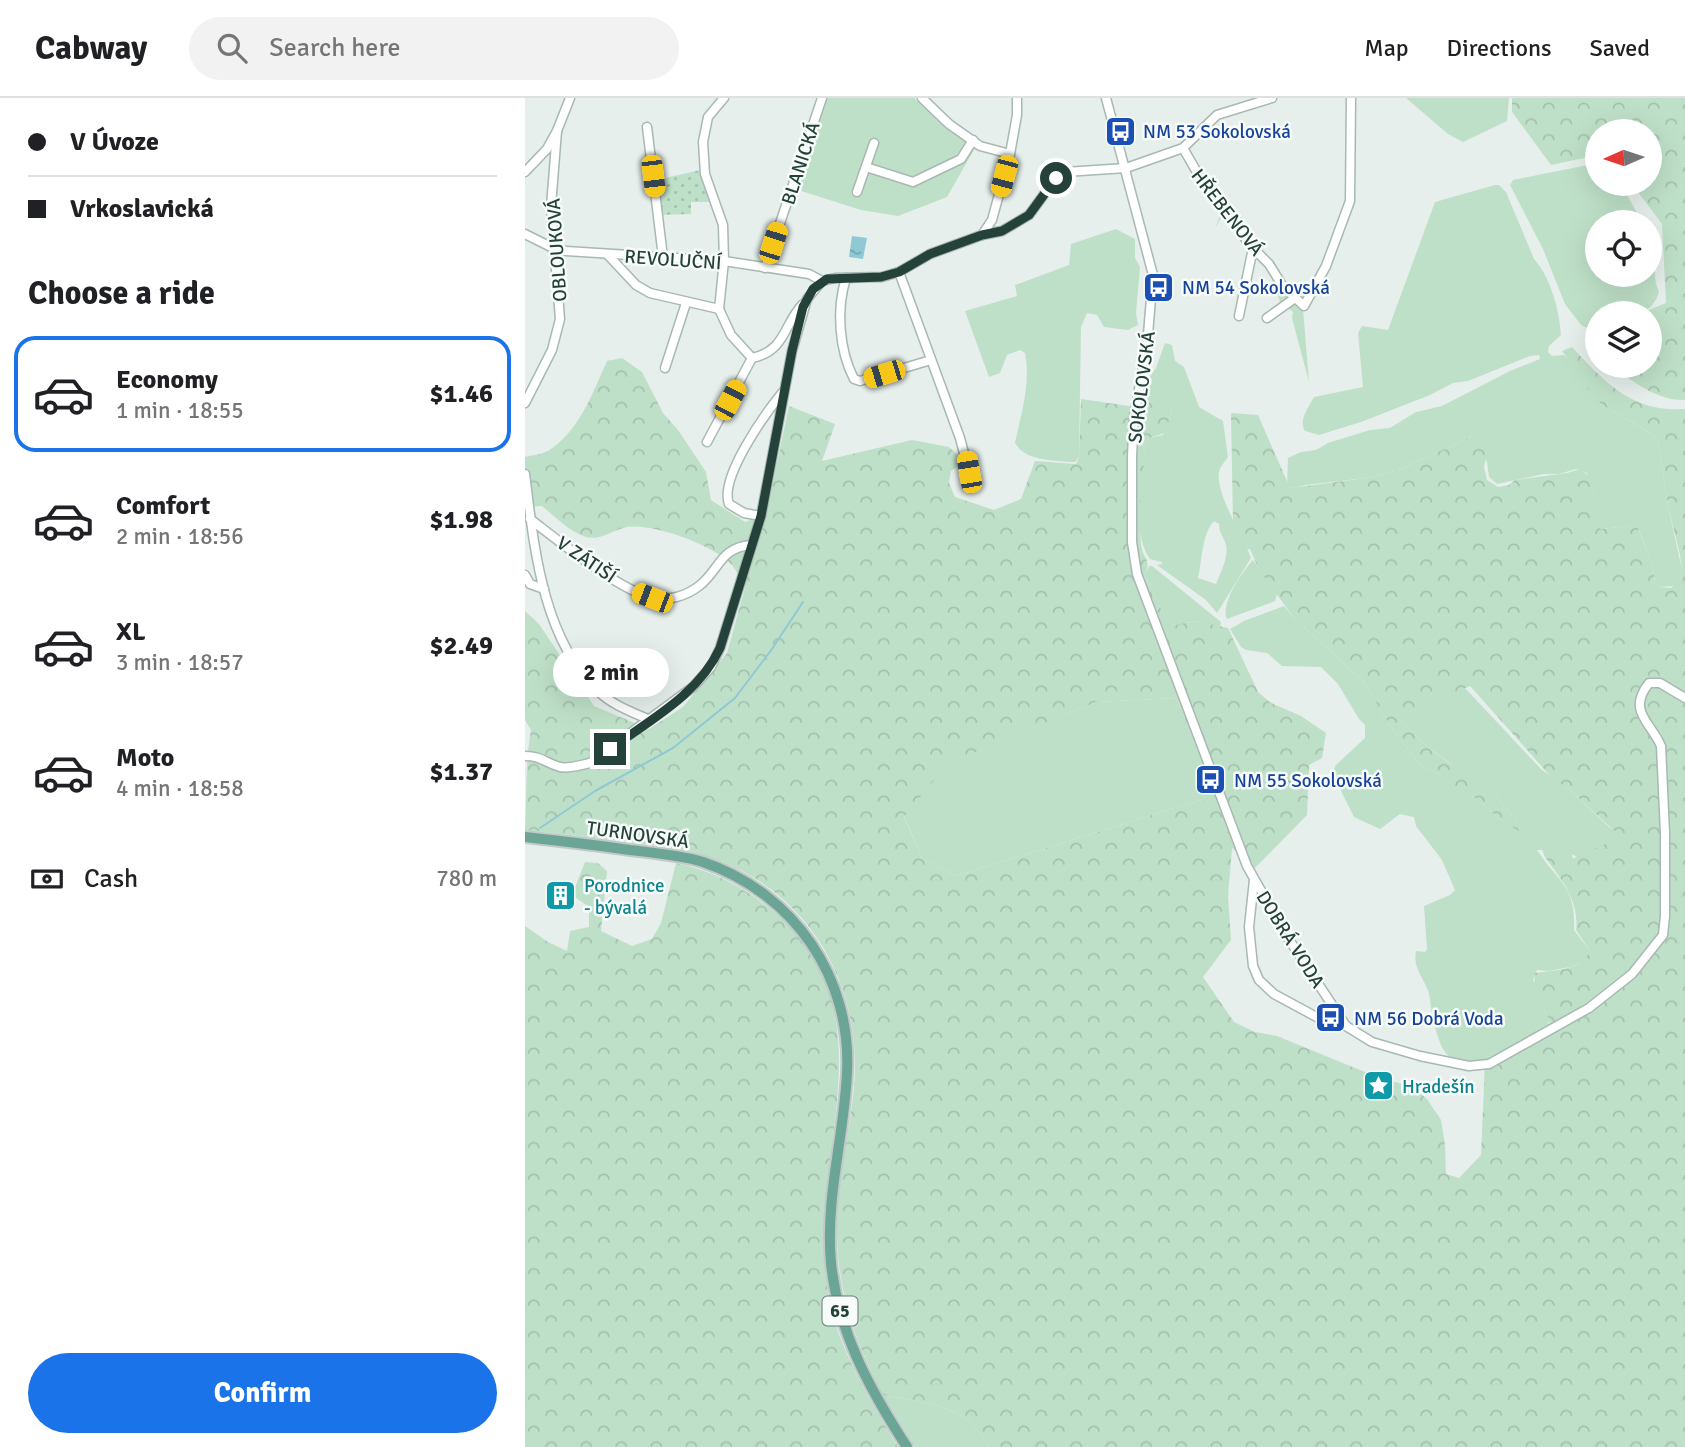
<!DOCTYPE html>
<meta charset="utf-8">
<style>
body{margin:0;font-family:Signika,sans-serif;background:#f2f2f2;color:#202124;height:100vh;display:flex;flex-direction:column;font-size:26px;white-space:nowrap}
*{box-sizing:border-box;margin:0}
p{font-size:23px;color:#757577}
.icon{flex:none;width:38px;height:38px;fill:none;stroke:currentColor;stroke-width:2;stroke-linecap:round;stroke-linejoin:round}
.map{position:relative;flex:1;overflow:hidden}
.drawer{display:flex;flex-direction:column;background:#fff;width:525px}
.drawer>*{flex:none}
.hud{display:grid;align-content:center;height:154px;padding:0 28px;background:#fff}
.needle{width:46px;rotate:267deg}
.fabs{position:absolute;left:1060px;top:21px;display:grid;gap:14px}
.fabs a{display:grid;place-items:center;width:77px;height:77px;border-radius:50%;background:#fff;box-shadow:0 7px 28px #0002;font-size:35px}
.end{position:absolute;width:32px;height:32px;margin:-16px;border:9px solid #24423a;background:#fff;box-shadow:0 0 0 4px #fff}
.from{border-radius:50%}
.bubble{position:absolute;height:49px;border-radius:24px;background:#fff;box-shadow:0 7px 28px #0002;font-size:23px;font-weight:800;line-height:49px;text-align:center}
.car{position:absolute;width:21px;height:42px;margin:-21px -10px;border-radius:9px;box-shadow:0 0 5px 2px #0007;background:linear-gradient(#f5c518 24%,#345 0 40%,#f5c518 0 76%,#345 0 86%,#f5c518 0)}
.hud b{display:flex;align-items:center;gap:24px;height:66px;font-size:26px}
.hud b+b{border-top:2px solid #e0e0e0}
.hud i{width:18px;height:18px;background:#202124}
ul{padding:0;list-style:none}
li{display:flex;align-items:center;gap:21px;height:116px;margin:0 14px 10px;padding:0 14px;border:4px solid transparent;border-radius:21px}
li div{flex:1}
li b{display:block;font-size:26px}
li em{font-style:normal;font-weight:800}
li.selected{border-color:#1a73e8}
li>.icon{width:63px;height:63px;stroke-width:1.5}
h2{padding:0 28px;font-size:32px;line-height:84px}
.pay{display:flex;align-items:center;gap:18px;height:77px;padding:0 28px;font-size:26px}
.pay p{margin-inline-start:auto}
.action{display:flex;gap:14px;margin-top:auto;padding:14px 28px}
.action a{flex:1;height:80px;border-radius:42px;background:#1a73e8;color:#fff;font-size:28px;font-weight:800;line-height:80px;text-align:center}
header{display:flex;align-items:center;gap:42px;box-sizing:border-box;height:98px;padding:0 35px;background:#fff;border-bottom:2px solid #e0e0e0}
header strong{font-size:33px}
nav{display:flex;gap:38px;margin-inline-start:auto;font-size:24px}
.search{width:490px;height:63px;background:#f2f2f2;display:flex;align-items:center;gap:18px;box-sizing:border-box;padding:0 24px;border-radius:38px;color:#757577;font-size:26px}
main{display:flex;flex:1;min-height:0}
.map>svg:first-child{display:block}
.grass{fill:#bfe0c8;fill-rule:evenodd}
.forest{fill:url(#forest-crowns);fill-rule:evenodd}
.park{fill:url(#park-dots)}
.water{fill:url(#water-ripples)}
.lines{fill:none;stroke-linecap:round;stroke-linejoin:round}
.stream{stroke:#8ec9d4;stroke-width:2}
.minor-casing{stroke:#a8b8b2;stroke-width:11}
.major-casing{stroke:#c2cac8;stroke-width:14}
.minor{stroke:#fff;stroke-width:8}
.major{stroke:#6aa596;stroke-width:10}
.route{stroke:#24423a;stroke-width:9}
.labels{text-anchor:middle;stroke-width:5;stroke-linejoin:round;paint-order:stroke}
.shield{fill:#f7fbf9;stroke:#637a73;stroke-width:2}
.shield-label{font-size:18px;font-weight:bold;fill:#24423a}
.transit-label{font-size:19px;fill:#164399;stroke:#f7fbf9;text-anchor:start}
.street-label{font-size:19px;fill:#24423a;stroke:#f7fbf9}
.culture-label{font-size:19px;fill:#0d838f;stroke:#f7fbf9;text-anchor:start}
</style>
<header>
<strong>Cabway</strong>
<div class="search"><svg class="icon" aria-label="search" viewBox="0 0 24 24"><circle cx="10" cy="10" r="6"/><path d="M15 15l6 6"/></svg>Search here</div>
<nav><a>Map</a><a>Directions</a><a>Saved</a></nav>
</header>
<main>
<section class="drawer">
<div class="hud">
<b><i class="from"></i>V Úvoze</b>
<b><i></i>Vrkoslavická</b>
</div>
<h2>Choose a ride</h2>
<ul>
<li class="selected"><svg class="icon" aria-label="car" viewBox="0 0 24 24"><path d="M5 17H2v-5l4-1 3-4h7l3 4 3 1v5h-3M9 17h6M6 11h13"/><circle cx="7" cy="17" r="2"/><circle cx="17" cy="17" r="2"/></svg><div><b>Economy</b><p>1 min · 18:55</p></div><em>$1.46</em></li>
<li><svg class="icon" aria-label="car" viewBox="0 0 24 24"><path d="M5 17H2v-5l4-1 3-4h7l3 4 3 1v5h-3M9 17h6M6 11h13"/><circle cx="7" cy="17" r="2"/><circle cx="17" cy="17" r="2"/></svg><div><b>Comfort</b><p>2 min · 18:56</p></div><em>$1.98</em></li>
<li><svg class="icon" aria-label="car" viewBox="0 0 24 24"><path d="M5 17H2v-5l4-1 3-4h7l3 4 3 1v5h-3M9 17h6M6 11h13"/><circle cx="7" cy="17" r="2"/><circle cx="17" cy="17" r="2"/></svg><div><b>XL</b><p>3 min · 18:57</p></div><em>$2.49</em></li>
<li><svg class="icon" aria-label="car" viewBox="0 0 24 24"><path d="M5 17H2v-5l4-1 3-4h7l3 4 3 1v5h-3M9 17h6M6 11h13"/><circle cx="7" cy="17" r="2"/><circle cx="17" cy="17" r="2"/></svg><div><b>Moto</b><p>4 min · 18:58</p></div><em>$1.37</em></li>
</ul>
<div class="pay"><svg class="icon" aria-label="cash" viewBox="0 0 24 24"><path d="M3 7h18v10H3z"/><circle cx="12" cy="12" r="2"/></svg>Cash<p>780 m</p></div>
<div class="action"><a>Confirm</a></div>
</section>
<div class="map">
<svg width="1160" height="1349" viewBox="0 0 1160 1349">
<defs>
<pattern id="forest-crowns" width="20" height="18" patternUnits="userSpaceOnUse" patternTransform="scale(1.75)"><rect width="20" height="18" fill="#bfe0c8"/><path d="M2 6a3 3 0 1 1 6 0M12 15a3 3 0 1 1 6 0" fill="none" stroke="#a4c1ad"/></pattern>
<pattern id="park-dots" width="8" height="8" patternUnits="userSpaceOnUse" patternTransform="scale(1.75)"><rect width="8" height="8" fill="#bfe0c8"/><path d="M2 2h.1M6 6h.1" fill="none" stroke="#a4c1ad" stroke-width="1.8" stroke-linecap="round"/></pattern>
<pattern id="water-ripples" width="26" height="14" patternUnits="userSpaceOnUse" patternTransform="scale(1.75)"><rect width="26" height="14" fill="#8ec9d4"/><path d="M2 4q2-2 4 0t4 0M15 11q2-2 4 0t4 0" fill="none" stroke="#74a5ad"/></pattern>
</defs>
<rect width="100%" height="100%" fill="#e6efeb"/>
<g class="grass">
<path d="M300,0H389L420,28L450,50L422,99L373,118L336,112L270,91Z"/>
<path d="M881,0H984L982,23L938,44L923,36Z"/>
<path d="M1073,65V86H1096L1117,124H1073V177H1125V143C1135,162 1125,173 1134,194C1132,202 1125,212 1116,215H1073V230L1067,232L1056,227L1040,206L1018,151L985,87L988,82Z"/>
<path d="M970,87H974L981,94L1009,161C1026,180 1034,211 1036,237L1024,248L1023,254L1027,258L1039,257C1052,269 1059,289 1073,302C1088,318 1124,329 1133,343L1143,408L1157,472L1155,483L1150,488L1134,489L1130,485L1128,469L1114,432L1104,428L1076,431L1067,425L1068,398L1062,375L1051,371L1034,376H1019L972,386L964,379L962,364L947,338L874,372L841,380L780,387L768,390L762,389L763,360L776,354L791,352L803,345L845,332L865,330L891,314L917,308L985,273L1015,261L1014,257L1005,258L943,283L928,285L905,297L836,324L794,337L780,333C773,322 784,309 789,299L838,289L833,235L837,228L863,232L910,104Z"/>
<path d="M698,110L778,211L784,284L767,220L768,214L755,204L743,170L698,116L690,130Z"/>
<path d="M591,131L610,141V160L615,169L611,215L613,227L603,232L579,229L572,217L562,215L556,229L554,359L550,364H544C526,362 501,363 490,345C496,316 506,285 500,255L495,252L482,257L475,275L464,279L440,213L492,198L490,187L544,167L546,146Z"/>
<path d="M640,245L647,247L650,263L659,269L674,309L698,323L703,359C700,364 695,368 694,374C690,395 719,440 726,460L692,515L681,502L632,467L637,466V464L625,461C605,433 618,377 621,343L624,340L638,337L647,313L620,300L624,280L631,270ZM689,423L694,426C694,435 699,439 701,447C704,458 695,476 691,486L673,480C677,464 677,435 689,423Z"/>
<path d="M728,462L752,496L750,503L702,521C695,505 717,474 728,462Z"/>
<path d="M624,468H627L696,524L695,529L671,523L649,527L642,524L620,477Z"/>
<path d="M759,508L769,520L838,583L866,629L896,668L914,676L927,687L949,699L978,724H993L970,697L901,648L875,621L874,618L940,590L1016,671L1045,692L1084,729L1097,737L1096,742L1053,760L1047,756L1048,763L1040,767L1019,752H1012C1034,785 1051,788 1049,832L1065,853L1062,862L1045,869L1024,873L1012,872L1008,882L1024,923L1023,927L967,960C958,964 950,963 940,962C932,961 925,961 920,954C912,944 906,913 905,901C903,883 887,873 891,853L900,854L902,851L899,808L925,797L930,792L917,762L891,728L889,719L875,716L855,731L829,719L808,677L810,668L840,640V627L834,621L813,586L796,569L757,568L742,555L721,552L716,549L705,531L719,523Z"/>
<path d="M652,600L695,708L675,702L431,778L397,760L379,718L421,666L571,604Z"/>
<path d="M358,1297C402,1306 441,1305 464,1349H390Z"/>
</g>
<g class="forest">
<path d="M987,0H1160V302C1132,303 1108,283 1086,268H1125V215H1117L1141,205L1137,126L1107,86H1125V33H1073V57L1026,67L987,14Z"/>
<path d="M1047,249C1080,284 1107,315 1160,311V1349H464C441,1305 402,1306 358,1297C331,1246 313,1196 312,1137C311,1087 324,1039 329,990C338,884 282,789 178,757C156,750 133,748 110,745C74,740 37,736 0,732C2,699 0,665 6,632L0,622V513L14,526L69,608L124,631L158,609L202,555L220,490C216,483 212,473 207,467C189,447 128,425 102,429C87,432 76,443 61,439C45,434 29,418 17,408L4,409L0,407V359C9,357 19,356 26,351C55,331 68,294 82,263L97,260L117,274L138,315L153,332L181,374L186,402L220,424L241,416L264,308L310,326L297,363L387,342L424,349L433,357L436,366L426,373L424,385L430,399L469,412L496,401L510,363L551,366L554,359L556,301L618,310L620,300L647,312L640,335L624,340L621,343C618,378 613,412 616,447C618,462 627,460 620,477L642,524L649,527L671,523L703,530L733,594L746,605L776,618L801,635L797,660L784,667L782,717L730,770L707,750L703,798L706,842L678,879L709,924L730,934L752,938L857,981L887,988L902,1001L916,1022L920,1047L921,1076L934,1080L956,1057L960,963L1025,925L1009,887L1010,875C1029,872 1056,873 1065,853L1051,832C1054,808 1042,789 1028,770C1023,763 1018,758 1017,750L1022,749L1038,765L1096,739L1045,692L1027,680L945,588L875,618V621L901,648L924,665L955,683L970,697L993,724L994,733L978,724L949,699L926,687L914,676L896,668L866,629L838,583L769,520L734,472L725,451H722L708,425L706,315L733,317L765,390L841,380L874,372L947,338L954,342L962,356L959,369L962,382L973,389L984,387L990,382L1042,375L1055,371L1064,378L1068,398V425L1076,431L1104,428L1113,430L1128,469L1130,485L1134,489L1146,490L1155,483L1157,472L1155,457L1143,408L1133,343C1124,329 1089,318 1073,303C1059,288 1050,269 1037,253ZM652,600L694,707L675,702L431,778L397,760L379,719L422,666L571,604Z"/>
<path d="M60,764L73,765L82,773L76,833L107,848L127,841L136,825L151,765C187,772 221,790 249,814C367,912 285,1055 301,1180C308,1243 341,1296 373,1349H0V828L23,844L42,853L45,833L64,829V809L47,797Z"/>
</g>
<path class="park" d="M175,72L184,104H166V116L136,117L132,82Z"/>
<path class="water" d="M327,138L342,140L338,161L324,159Z"/>
<g class="lines">
<path class="stream" d="M15,730L70,693L148,650L210,600L247,551L278,504"/>
<defs>
<g id="minor">
<path d="M397,0L424,26L455,48L485,56"/>
<path d="M581,0L628,177L622,248L609,319L607,358V444L612,476L722,768L761,837L821,928"/>
<path d="M122,29L138,159"/>
<path d="M658,50L677,83L710,119L722,144L744,166L757,187L779,208L801,168L825,103L826,0"/>
<path d="M341,69L388,84L436,61L448,42"/>
<path d="M0,74L22,51L32,33L45,0"/>
<path d="M332,94L349,45"/>
<path d="M0,136L28,150L41,153L199,163L284,176L297,183"/>
<path d="M457,137L477,133L504,117L531,80L540,74L601,70L658,50L692,17L747,0"/>
<path d="M83,157L111,187L125,195L194,211"/>
<path d="M240,170L297,0"/>
<path d="M374,174L435,340L444,374"/>
<path d="M321,180C311,211 314,252 329,281L335,283L406,262"/>
<path d="M194,211L199,163L198,127L180,76L178,44L183,19L199,0"/>
<path d="M194,211L206,237L227,260C261,253 259,225 278,206"/>
<path d="M714,218L728,150"/>
<path d="M742,220L770,200"/>
<path d="M140,270L161,205"/>
<path d="M0,305L27,252L35,221L26,108L32,33"/>
<path d="M182,344L227,260"/>
<path d="M0,376C9,448 17,540 73,593C87,607 107,614 125,622"/>
<path d="M236,418L219,415L204,406C194,380 240,316 257,295"/>
<path d="M5,421C34,443 95,493 128,500C144,503 161,498 174,488C195,472 194,450 226,447"/>
<path d="M0,477L5,486L19,491"/>
<path d="M0,658C17,658 20,665 35,669C45,671 55,667 65,665L168,589L186,569L195,550L236,418L267,253L282,201L297,183L310,180L357,179L374,174L405,156L457,137L467,122L485,56L492,17V0"/>
<path d="M729,782L724,829L728,868L734,882L749,896L799,923L821,928L847,944L895,958L944,968L964,966L1064,910L1107,876L1138,837L1140,818V735L1136,648C1125,623 1102,613 1124,585H1135L1160,600"/>
</g>
<path id="major" d="M0,739C35,743 70,747 105,752C130,755 155,757 178,764C269,795 327,880 322,975C319,1039 300,1101 306,1165C313,1234 345,1292 382,1349"/>
</defs>
<use href="#minor" class="minor-casing"/>
<use href="#major" class="major-casing"/>
<use href="#minor" class="minor"/>
<use href="#major" class="major"/>
</g>
<g class="lines">
<path class="route" d="M85,651C125,622 174,596 195,550L236,418L267,253L278,209L288,191L302,181L356,179L374,174L405,156L457,137L477,133L504,117L531,80"/>
</g>
<defs>
<symbol id="bus-square" viewBox="-11 -11 22 22"><rect x="-9" y="-9" width="18" height="18" rx="4" fill="#1a4fb4" stroke="#f7fbf9"/><path d="M-5-6H5V4H4V6H2V4H-2V6H-4V4H-5ZM-3.5-4V0h7V-4ZM-3.5 1.2v1.5H-2V1.2ZM2 1.2v1.5H3.5V1.2Z" fill="#fff"/></symbol>
<symbol id="building-square" viewBox="-11 -11 22 22"><rect x="-9" y="-9" width="18" height="18" rx="4" fill="#0f9aa8" stroke="#f7fbf9"/><path d="M-4-6H4V6H1V3H-1V6H-4ZM-2.5-4.3h1.7v1.8h-1.7ZM.8-4.3h1.7v1.8H.8ZM-2.5-1h1.7V.8h-1.7ZM.8-1h1.7V.8H.8Z" fill="#fff"/></symbol>
<symbol id="sight-square" viewBox="-11 -11 22 22"><rect x="-9" y="-9" width="18" height="18" rx="4" fill="#0f9aa8" stroke="#f7fbf9"/><path d="M0-6L1.8-2.2L6-1.7L2.9 1.2L3.7 5.4L0 3.3L-3.7 5.4L-2.9 1.2L-6-1.7L-1.8-2.2Z" fill="#fff"/></symbol>
</defs>
<g fill-rule="evenodd">
<use href="#bus-square" x="578" y="16" width="35" height="35"/>
<use href="#bus-square" x="616" y="172" width="35" height="35"/>
<use href="#bus-square" x="668" y="664" width="35" height="35"/>
<use href="#building-square" x="18" y="780" width="35" height="35"/>
<use href="#bus-square" x="788" y="902" width="35" height="35"/>
<use href="#sight-square" x="836" y="970" width="35" height="35"/>
</g>
<g class="labels">
<rect class="shield" x="297.5" y="1198.5" width="35" height="29" rx="5"/>
<g class="shield-label">
<text x="315" y="1219">65</text>
</g>
<g class="transit-label">
<text x="618" y="40">NM 53 Sokolovská</text>
<text x="657" y="196">NM 54 Sokolovská</text>
<text x="709" y="689">NM 55 Sokolovská</text>
<text x="829" y="927">NM 56 Dobrá Voda</text>
</g>
<g class="street-label">
<text transform="translate(275 65) rotate(-72)" y="7">BLANICKÁ</text>
<text transform="translate(703 114) rotate(52)" y="7">HŘEBENOVÁ</text>
<text transform="translate(31 152) rotate(-94)" y="7">OBLOUKOVÁ</text>
<text transform="translate(148 161) rotate(4)" y="7">REVOLUČNÍ</text>
<text transform="translate(616 289) rotate(-83)" y="7">SOKOLOVSKÁ</text>
<text transform="translate(62 461) rotate(34)" y="7">V ZÁTIŠÍ</text>
<text transform="translate(113 736) rotate(8)" y="7">TURNOVSKÁ</text>
<text transform="translate(766 841) rotate(58)" y="7">DOBRÁ VODA</text>
</g>
<g class="culture-label">
<text x="59" y="794">Porodnice<tspan x="59" dy="22">- bývalá</tspan></text>
<text x="877" y="995">Hradešín</text>
</g>
</g>
</svg>
<div class="fabs">
<a><svg class="needle" viewBox="-14 -14 28 28"><path d="M0-13l5 13h-10z" fill="#e53935"/><path d="M0 13l5-13h-10z" fill="#757577"/></svg></a>
<a><svg class="icon" aria-label="locate" viewBox="0 0 24 24"><circle cx="12" cy="12" r="6"/><path d="M12 2v4M12 18v4M2 12h4M18 12h4"/></svg></a>
<a><svg class="icon" aria-label="layers" viewBox="0 0 24 24"><path d="M12 4l9 5-9 5-9-5zM3 14l9 5 9-5"/></svg></a>
</div>
<i class="end from" style="left:531px;top:80px"></i>
<i class="end" style="left:85px;top:651px"></i>
<div class="bubble" style="left:28px;top:550px;width:116px">2 min</div>
<i class="car" style="left:128px;top:78px;rotate:173deg"></i>
<i class="car" style="left:479px;top:78px;rotate:195deg"></i>
<i class="car" style="left:248px;top:145px;rotate:18deg"></i>
<i class="car" style="left:359px;top:276px;rotate:253deg"></i>
<i class="car" style="left:205px;top:302px;rotate:28deg"></i>
<i class="car" style="left:444px;top:374px;rotate:350deg"></i>
<i class="car" style="left:127px;top:500px;rotate:291deg"></i>
</div>
</main>
